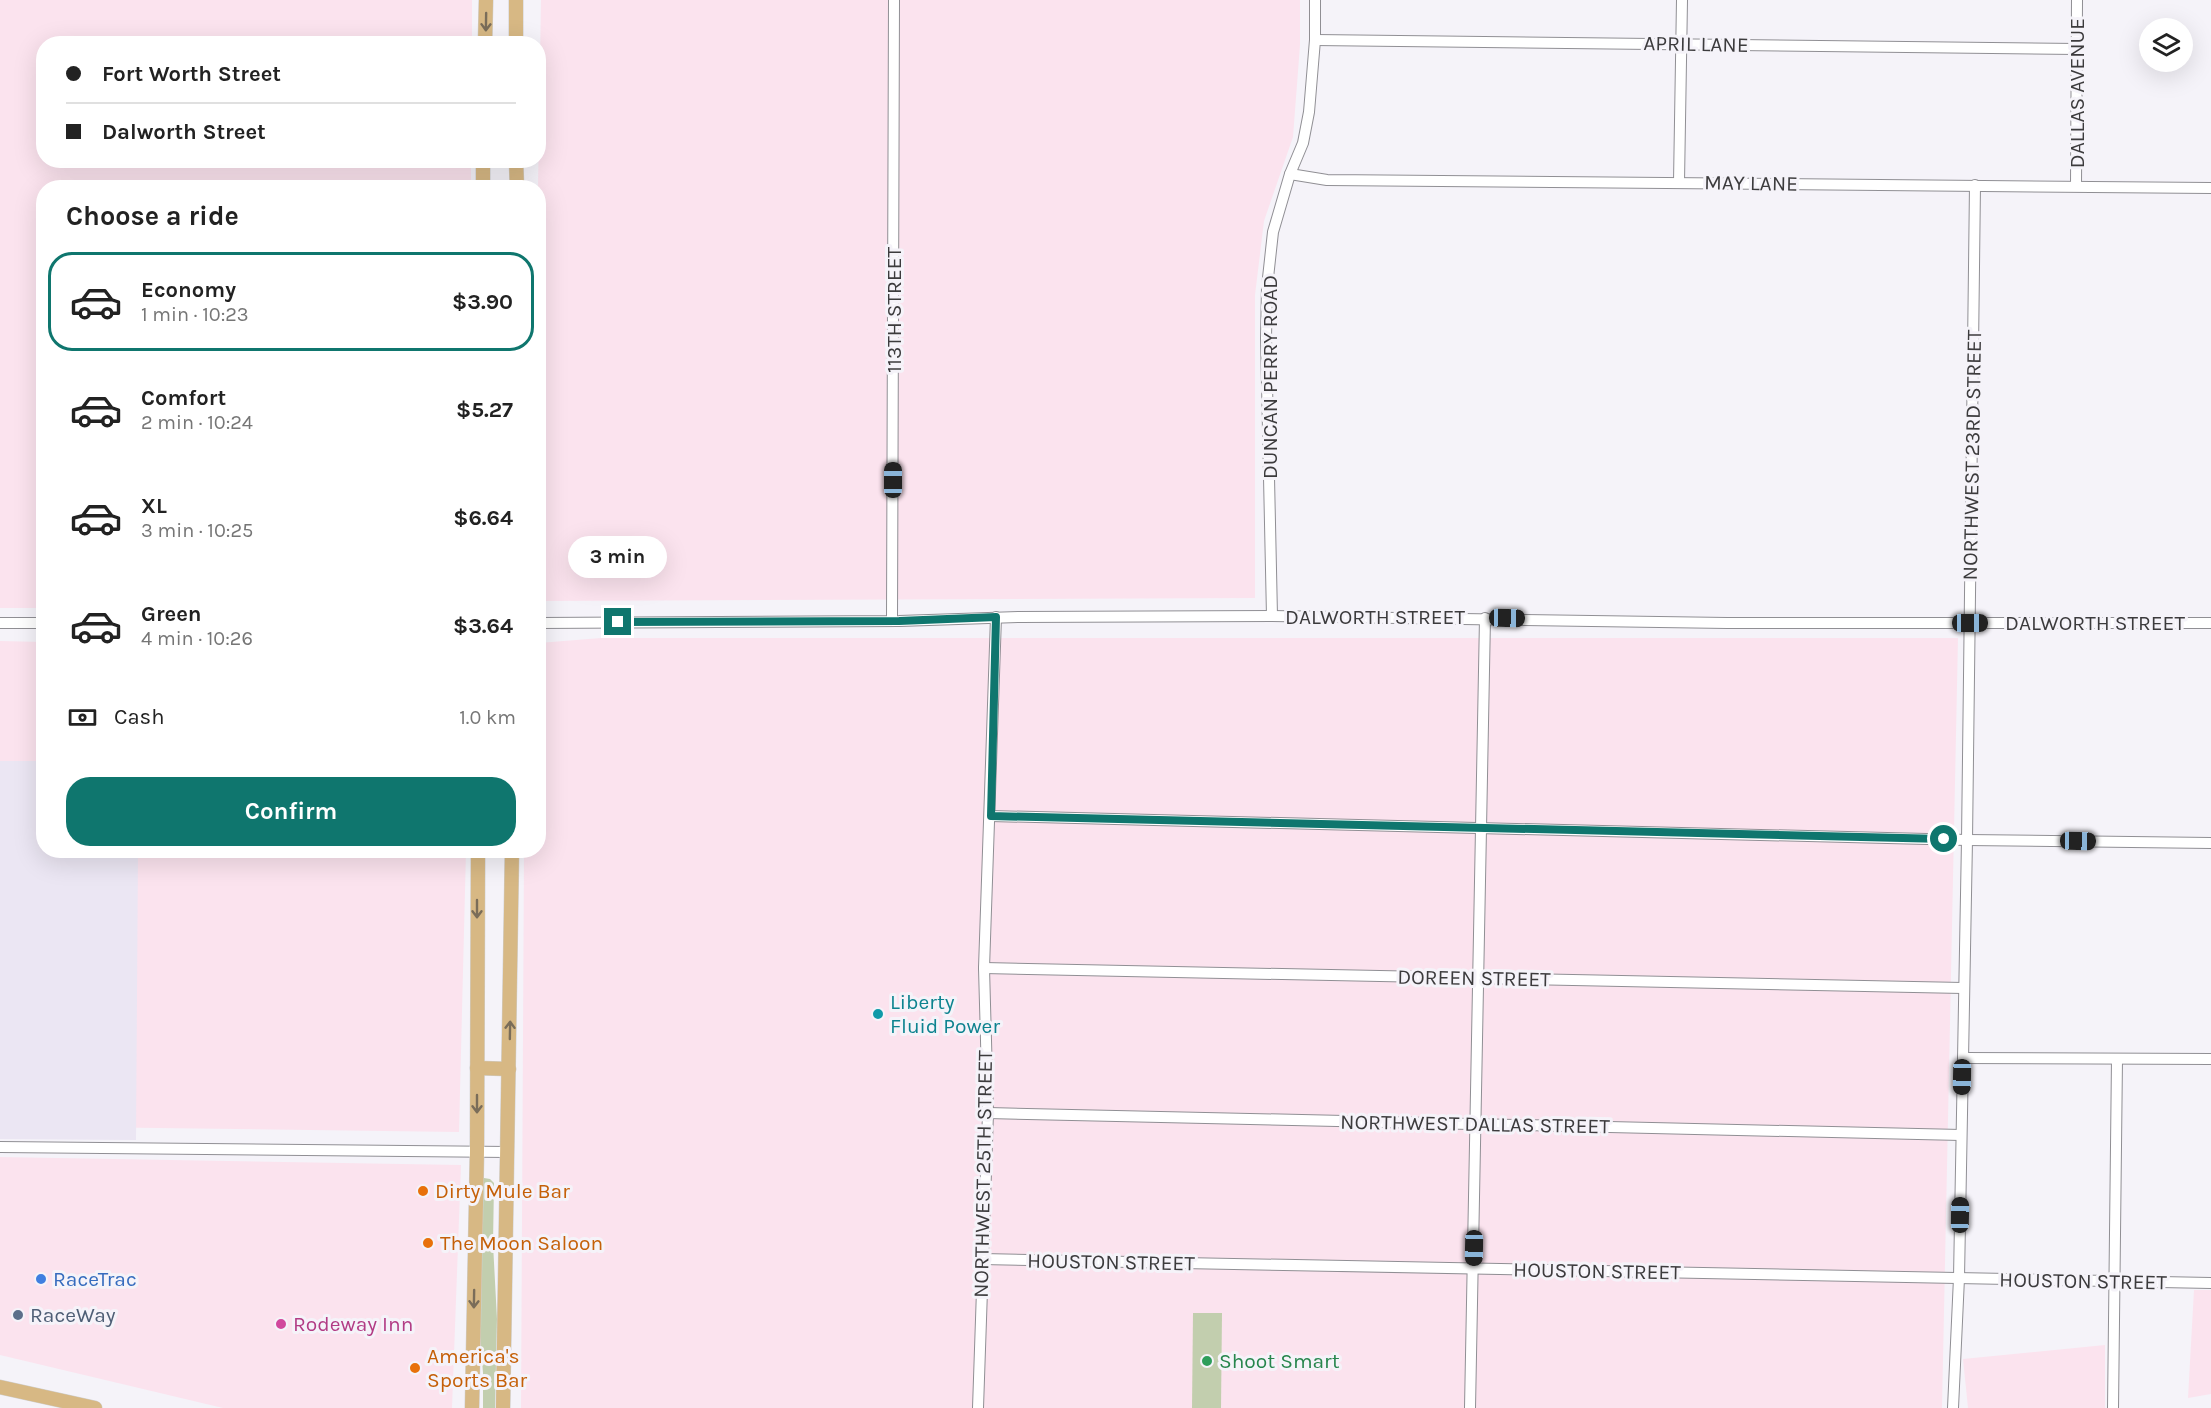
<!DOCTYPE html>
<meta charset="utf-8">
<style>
body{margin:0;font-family:Karla,sans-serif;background:#f6f6f6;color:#222;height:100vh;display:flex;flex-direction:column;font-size:22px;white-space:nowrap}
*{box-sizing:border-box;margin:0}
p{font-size:20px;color:#767676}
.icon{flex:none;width:33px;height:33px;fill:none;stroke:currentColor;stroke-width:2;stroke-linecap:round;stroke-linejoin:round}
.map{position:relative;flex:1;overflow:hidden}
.panel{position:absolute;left:36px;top:180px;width:510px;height:678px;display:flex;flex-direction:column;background:#fff;border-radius:24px;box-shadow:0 6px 24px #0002}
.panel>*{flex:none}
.guide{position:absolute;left:36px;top:36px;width:510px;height:132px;border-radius:24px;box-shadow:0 6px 24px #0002;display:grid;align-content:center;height:132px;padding:0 30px;background:#fff}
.tools{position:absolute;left:2139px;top:18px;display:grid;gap:12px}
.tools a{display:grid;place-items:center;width:54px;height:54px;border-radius:50%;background:#fff;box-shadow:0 6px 24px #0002;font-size:30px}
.end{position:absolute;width:27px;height:27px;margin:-14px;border:8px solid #0f766e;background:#fff;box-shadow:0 0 0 3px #fff}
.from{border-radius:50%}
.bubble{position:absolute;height:42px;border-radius:21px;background:#fff;box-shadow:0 6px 24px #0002;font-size:20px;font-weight:700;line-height:42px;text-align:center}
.car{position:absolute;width:18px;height:36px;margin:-18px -9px;border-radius:8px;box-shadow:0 0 4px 2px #0007;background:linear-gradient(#222 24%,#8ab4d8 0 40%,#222 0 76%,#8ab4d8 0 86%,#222 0)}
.guide b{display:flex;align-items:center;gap:21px;height:57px;font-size:22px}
.guide b+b{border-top:2px solid #e0e0e0}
.guide i{width:15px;height:15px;background:#222}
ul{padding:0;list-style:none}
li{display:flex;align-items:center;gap:18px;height:99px;margin:0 12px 9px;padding:0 18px;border:3px solid transparent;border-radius:24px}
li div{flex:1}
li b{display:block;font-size:22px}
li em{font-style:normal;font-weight:700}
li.on{border-color:#0f766e}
li>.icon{width:54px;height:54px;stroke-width:1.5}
h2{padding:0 30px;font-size:27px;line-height:72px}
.pay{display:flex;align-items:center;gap:15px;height:66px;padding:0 30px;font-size:22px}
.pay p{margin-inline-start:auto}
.primary-button{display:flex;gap:12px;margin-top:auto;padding:12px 30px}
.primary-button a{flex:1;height:69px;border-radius:24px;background:#0f766e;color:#fff;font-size:24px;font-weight:700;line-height:69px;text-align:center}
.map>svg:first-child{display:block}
.commercial{fill:#fbe3ee}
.built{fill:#ebe6f3}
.green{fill:#c2ceae}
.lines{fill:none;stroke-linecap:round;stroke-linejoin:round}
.minor-casing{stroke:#908f94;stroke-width:12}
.major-casing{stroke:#d0d0d0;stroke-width:15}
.minor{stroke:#fff;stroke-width:10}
.major{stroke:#d7b884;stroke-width:14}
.oneway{stroke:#7a6d59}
.route{stroke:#0f766e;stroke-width:8}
.culture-dot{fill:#0f9aa8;stroke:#f5f3f9;stroke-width:2}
.food-dot{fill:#e8710a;stroke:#f5f3f9;stroke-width:2}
.shop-dot{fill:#3f7fe0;stroke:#f5f3f9;stroke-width:2}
.service-dot{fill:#5c6f8a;stroke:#f5f3f9;stroke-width:2}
.hotel-dot{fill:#d1479c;stroke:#f5f3f9;stroke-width:2}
.leisure-dot{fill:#2e9e5b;stroke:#f5f3f9;stroke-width:2}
.labels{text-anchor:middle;stroke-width:6;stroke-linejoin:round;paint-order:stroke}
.street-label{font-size:21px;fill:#3c3b3d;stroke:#f5f3f9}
.culture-label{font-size:21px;fill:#0d838f;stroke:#f5f3f9;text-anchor:start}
.food-label{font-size:21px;fill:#c56008;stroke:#f5f3f9;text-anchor:start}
.shop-label{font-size:21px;fill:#366cbe;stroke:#f5f3f9;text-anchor:start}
.service-label{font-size:21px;fill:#4e5e75;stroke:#f5f3f9;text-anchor:start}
.hotel-label{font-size:21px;fill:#b23c85;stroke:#f5f3f9;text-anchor:start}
.leisure-label{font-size:21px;fill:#27864d;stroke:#f5f3f9;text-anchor:start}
</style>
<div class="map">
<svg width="2211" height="1408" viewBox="0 0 2211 1408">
<rect width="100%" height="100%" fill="#f5f3f9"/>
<g class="commercial">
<path d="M0,0H472V43L44,44V160L471,161V187L44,188L43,608H0Z"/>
<path d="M541,0H1300V45L1293,137L1264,221L1255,295V598L539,601L538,188Z"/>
<path d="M601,638H1958L1942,1408H521L524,851L538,850L539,643Z"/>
<path d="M0,641L43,642L44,850L466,851L459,1132L0,1126Z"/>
<path d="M0,1157L461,1165L452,1408H223L0,1355Z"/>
<path d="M2194,1290H2211V1394L2188,1398Z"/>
<path d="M2105,1345V1408H1968L1963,1359Z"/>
</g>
<path class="built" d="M0,761H43L44,850L138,851L136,1140L0,1139Z"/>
<g class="green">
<path d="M484,1178L490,1179L494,1183L493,1244L497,1319L495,1408H483V1373L478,1310L481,1180Z"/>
<path d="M1193,1313H1222L1221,1408H1192Z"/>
</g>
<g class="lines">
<defs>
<g id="minor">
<path d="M1315,40L2077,49"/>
<path d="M1290,174L1327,180L2211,188"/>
<path d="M1679,182L1682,0"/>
<path d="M2076,186L2077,0"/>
<path d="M1272,616L1266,338L1267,287L1273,232L1290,174L1303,143L1309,112L1315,40V0"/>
<path d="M892,621L894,0"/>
<path d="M0,623H44"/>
<path d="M538,623L899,621L1018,617L1272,616L1727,623H2211"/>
<path d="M991,816L1967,840L2211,843"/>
<path d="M984,968L1963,988"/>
<path d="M1963,1058L2211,1059"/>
<path d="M988,1113L1961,1135"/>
<path d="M0,1147L508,1152"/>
<path d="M982,1259L2211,1283"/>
<path d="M978,1408L988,1113L984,968L996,617"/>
<path d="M1470,1408L1485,618"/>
<path d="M1953,1408L1959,1278L1967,840L1975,185"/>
<path d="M2113,1408L2117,1059"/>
</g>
<g id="major">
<path d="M485,44L486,0"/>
<path d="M516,44V0"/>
<path d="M516,160L517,188"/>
<path d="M483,188V160"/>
<path d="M477,1068L509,1069"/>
<path d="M0,1387L95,1408"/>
<path d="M472,1408L477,1151L478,850"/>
<path d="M503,1408L512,850"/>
</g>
</defs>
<use href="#minor" class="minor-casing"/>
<use href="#major" class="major-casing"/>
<use href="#minor" class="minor"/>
<use href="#major" class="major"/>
</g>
<defs><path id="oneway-shaft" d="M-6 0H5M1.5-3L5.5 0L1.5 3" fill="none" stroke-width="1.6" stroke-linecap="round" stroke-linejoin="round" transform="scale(1.5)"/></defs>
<g class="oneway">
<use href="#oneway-shaft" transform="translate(486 22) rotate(91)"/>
<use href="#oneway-shaft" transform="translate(477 909) rotate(90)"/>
<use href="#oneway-shaft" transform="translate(510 1030) rotate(-89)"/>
<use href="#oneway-shaft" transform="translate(477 1104) rotate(90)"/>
<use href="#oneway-shaft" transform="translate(474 1299) rotate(91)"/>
</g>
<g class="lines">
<path class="route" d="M618,622L899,621L996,617L991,816L1944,839"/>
</g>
<circle class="culture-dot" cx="878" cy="1014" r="6"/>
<g class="food-dot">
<circle cx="423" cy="1191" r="6"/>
<circle cx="428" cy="1243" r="6"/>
<circle cx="415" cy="1368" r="6"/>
</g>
<circle class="shop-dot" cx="41" cy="1279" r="6"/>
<circle class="service-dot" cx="18" cy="1315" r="6"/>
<circle class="hotel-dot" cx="281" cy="1324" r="6"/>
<circle class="leisure-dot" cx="1207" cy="1361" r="6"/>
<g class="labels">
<g class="street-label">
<text transform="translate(1696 44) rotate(1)" y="7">APRIL LANE</text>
<text transform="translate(2077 93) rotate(-90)" y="7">DALLAS AVENUE</text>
<text transform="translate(1751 183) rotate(1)" y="7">MAY LANE</text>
<text transform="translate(894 310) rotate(-90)" y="7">113TH STREET</text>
<text transform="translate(1270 377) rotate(-90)" y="7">DUNCAN PERRY ROAD</text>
<text transform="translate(1972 455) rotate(-89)" y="7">NORTHWEST 23RD STREET</text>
<text x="1375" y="624">DALWORTH STREET</text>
<text x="2095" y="630">DALWORTH STREET</text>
<text transform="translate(1474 978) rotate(1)" y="7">DOREEN STREET</text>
<text transform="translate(1475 1124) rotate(1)" y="7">NORTHWEST DALLAS STREET</text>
<text transform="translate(983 1174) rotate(-89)" y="7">NORTHWEST 25TH STREET</text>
<text transform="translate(1111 1262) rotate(1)" y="7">HOUSTON STREET</text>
<text transform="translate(1597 1271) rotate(1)" y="7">HOUSTON STREET</text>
<text transform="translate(2083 1281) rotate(1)" y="7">HOUSTON STREET</text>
</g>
<g class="culture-label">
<text x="890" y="1009">Liberty<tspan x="890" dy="24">Fluid Power</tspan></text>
</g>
<g class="food-label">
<text x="435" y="1198">Dirty Mule Bar</text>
<text x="440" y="1250">The Moon Saloon</text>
<text x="427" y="1363">America's<tspan x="427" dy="24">Sports Bar</tspan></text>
</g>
<g class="shop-label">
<text x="53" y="1286">RaceTrac</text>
</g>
<g class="service-label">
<text x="30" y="1322">RaceWay</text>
</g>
<g class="hotel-label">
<text x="293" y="1331">Rodeway Inn</text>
</g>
<g class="leisure-label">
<text x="1219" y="1368">Shoot Smart</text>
</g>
</g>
</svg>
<div class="tools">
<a><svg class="icon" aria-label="layers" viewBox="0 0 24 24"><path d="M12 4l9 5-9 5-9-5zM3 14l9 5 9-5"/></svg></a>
</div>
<i class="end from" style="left:1944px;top:839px"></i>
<i class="end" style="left:618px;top:622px"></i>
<div class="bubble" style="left:568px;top:536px;width:99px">3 min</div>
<i class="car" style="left:893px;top:480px;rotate:0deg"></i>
<i class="car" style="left:1507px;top:618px;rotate:91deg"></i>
<i class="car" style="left:1970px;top:623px;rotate:90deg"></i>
<i class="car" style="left:2078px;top:841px;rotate:91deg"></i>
<i class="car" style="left:1962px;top:1077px;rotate:181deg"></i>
<i class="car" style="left:1960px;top:1215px;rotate:1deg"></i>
<i class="car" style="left:1474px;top:1248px;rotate:181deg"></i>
<div class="guide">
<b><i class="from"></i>Fort Worth Street</b>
<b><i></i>Dalworth Street</b>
</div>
<section class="panel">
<h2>Choose a ride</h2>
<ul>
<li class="on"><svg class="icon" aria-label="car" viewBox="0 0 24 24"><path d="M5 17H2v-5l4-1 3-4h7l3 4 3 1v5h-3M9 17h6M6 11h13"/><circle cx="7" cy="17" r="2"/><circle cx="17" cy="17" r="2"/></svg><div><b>Economy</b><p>1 min · 10:23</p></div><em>$3.90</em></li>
<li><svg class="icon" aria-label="car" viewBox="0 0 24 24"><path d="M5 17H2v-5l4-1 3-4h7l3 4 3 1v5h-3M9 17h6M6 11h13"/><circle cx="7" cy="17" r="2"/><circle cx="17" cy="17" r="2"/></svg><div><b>Comfort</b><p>2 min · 10:24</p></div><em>$5.27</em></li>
<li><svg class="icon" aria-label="car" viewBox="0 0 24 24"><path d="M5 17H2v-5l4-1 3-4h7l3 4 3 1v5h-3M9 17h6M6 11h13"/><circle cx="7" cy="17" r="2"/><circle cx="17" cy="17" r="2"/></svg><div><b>XL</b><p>3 min · 10:25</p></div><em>$6.64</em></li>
<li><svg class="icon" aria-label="car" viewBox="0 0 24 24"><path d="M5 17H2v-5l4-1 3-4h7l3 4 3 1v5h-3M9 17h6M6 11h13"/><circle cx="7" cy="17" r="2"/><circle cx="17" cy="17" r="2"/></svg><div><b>Green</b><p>4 min · 10:26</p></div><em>$3.64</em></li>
</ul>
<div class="pay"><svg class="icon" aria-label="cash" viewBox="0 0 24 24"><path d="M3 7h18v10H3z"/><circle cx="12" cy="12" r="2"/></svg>Cash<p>1.0 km</p></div>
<div class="primary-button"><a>Confirm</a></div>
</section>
</div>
